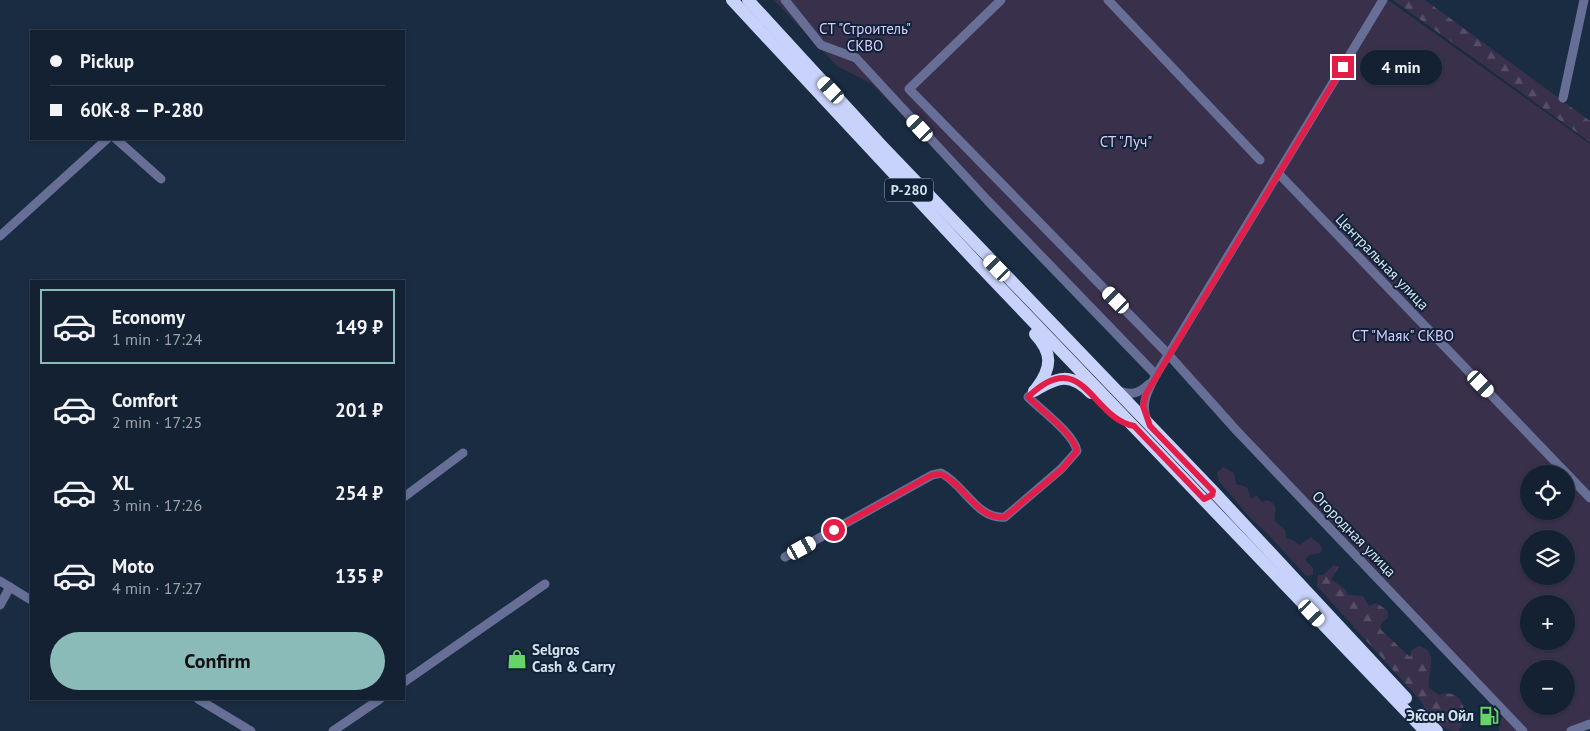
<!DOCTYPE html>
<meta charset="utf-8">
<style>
body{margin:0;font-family:"PT Sans",sans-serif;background:#212e3e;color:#f1f3f6;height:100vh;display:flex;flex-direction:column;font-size:19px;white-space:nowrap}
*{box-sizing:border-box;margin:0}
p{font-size:16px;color:#9da3ac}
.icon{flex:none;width:28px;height:28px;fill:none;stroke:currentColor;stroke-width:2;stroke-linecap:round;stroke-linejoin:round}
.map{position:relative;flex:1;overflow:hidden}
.drawer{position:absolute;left:30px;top:280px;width:375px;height:420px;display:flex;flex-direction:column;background:#142132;border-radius:0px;box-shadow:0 1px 4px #0004,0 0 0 1px #333e4d}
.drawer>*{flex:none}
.guide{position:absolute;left:30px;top:30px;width:375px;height:110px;border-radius:0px;box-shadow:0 1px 4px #0004,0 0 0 1px #333e4d;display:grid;align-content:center;height:110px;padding:0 20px;background:#142132}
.fabs{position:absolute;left:1520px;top:465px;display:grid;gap:10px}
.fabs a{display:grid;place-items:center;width:55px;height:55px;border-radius:50%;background:#142132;box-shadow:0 1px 4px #0004,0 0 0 1px #333e4d;font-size:25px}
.end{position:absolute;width:22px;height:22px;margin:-11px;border:6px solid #e11d48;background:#fff;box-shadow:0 0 0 2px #fff}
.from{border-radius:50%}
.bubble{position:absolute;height:35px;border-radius:18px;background:#142132;box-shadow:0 1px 4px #0004,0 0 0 1px #333e4d;font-size:16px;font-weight:700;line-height:35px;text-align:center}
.car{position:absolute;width:15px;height:30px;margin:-15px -8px;border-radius:6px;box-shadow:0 0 4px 1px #0007;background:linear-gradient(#fff 24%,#345 0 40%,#fff 0 76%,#345 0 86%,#fff 0)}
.guide b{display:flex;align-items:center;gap:18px;height:48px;font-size:19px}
.guide b+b{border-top:1px solid #333e4d}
.guide i{width:12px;height:12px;background:#f1f3f6}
ul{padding:9px 0 0;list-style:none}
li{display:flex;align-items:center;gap:15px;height:75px;margin:0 10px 8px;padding:0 10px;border:2px solid transparent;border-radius:0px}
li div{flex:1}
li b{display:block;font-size:19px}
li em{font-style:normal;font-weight:700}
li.on{border-color:#8bbbb9}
li>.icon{width:45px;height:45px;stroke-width:1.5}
.primary-button{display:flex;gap:10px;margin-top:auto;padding:10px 20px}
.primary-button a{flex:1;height:58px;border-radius:30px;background:#8bbbb9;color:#111;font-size:20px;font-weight:700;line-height:58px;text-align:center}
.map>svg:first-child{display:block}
.green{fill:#39304c;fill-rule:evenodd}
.forest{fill:url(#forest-firs)}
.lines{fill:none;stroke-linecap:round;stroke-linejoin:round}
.minor{stroke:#676f97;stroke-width:9}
.highway{stroke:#c9d2fa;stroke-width:12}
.route{stroke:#e11d48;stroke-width:6}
.labels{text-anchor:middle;stroke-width:4;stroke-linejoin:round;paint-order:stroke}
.shield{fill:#102237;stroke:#9aa7b8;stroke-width:1}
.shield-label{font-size:14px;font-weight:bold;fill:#d5e0ef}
.park-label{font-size:15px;fill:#d9ccfd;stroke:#102237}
.street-label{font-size:15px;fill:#d5e0ef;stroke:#102237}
.poi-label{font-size:15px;font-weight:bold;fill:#d5e0ef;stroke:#102237;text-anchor:start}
</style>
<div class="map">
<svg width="1590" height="731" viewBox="0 0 1590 731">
<defs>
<pattern id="forest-firs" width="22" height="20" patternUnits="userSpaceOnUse" patternTransform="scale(1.25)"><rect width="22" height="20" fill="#39304c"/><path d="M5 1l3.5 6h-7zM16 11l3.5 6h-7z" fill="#554e66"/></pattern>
</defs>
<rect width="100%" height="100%" fill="#1a2c42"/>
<g class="green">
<path d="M774,0H1378L1152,375L872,84L837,66Z"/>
<path d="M1388,0L1590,144V722L1568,731H1499V722L1505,714L1168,361ZM1529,474H1566V511H1529ZM1529,539H1566V576H1529ZM1529,604H1566V641H1529ZM1529,669H1566V706H1529Z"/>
<path d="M1223,467L1234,473L1236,484L1247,487L1251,499L1256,495L1262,502L1266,500C1281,504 1273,512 1275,521L1285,530L1286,538L1293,540L1299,545L1311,537L1320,544L1322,549L1320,553L1309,555L1305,560L1313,568V575L1306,576L1268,534L1249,517L1219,481L1217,473Z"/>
</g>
<g class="forest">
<path d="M1393,0H1425L1590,121V142Z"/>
<path d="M1334,565L1339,567L1331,579L1346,590L1348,595L1363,596L1369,606L1376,603L1387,610L1388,618L1382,622L1380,629L1410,657L1412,650L1419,646C1440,651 1427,674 1429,688L1439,695C1463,687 1471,715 1458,731C1440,731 1429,714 1420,700L1317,586L1318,575H1323Z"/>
</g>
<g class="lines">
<g class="minor">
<path d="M785,0L821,45L856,58L988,201L1156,375"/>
<path d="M1001,0L909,89L1168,354L1236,430L1523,731"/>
<path d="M1108,0L1260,160"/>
<path d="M1563,98L1584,0"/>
<path d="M116,139L161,179"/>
<path d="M1279,174L1590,498"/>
<path d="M0,236L107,139"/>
<path d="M1119,391C1132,396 1139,393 1149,384"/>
<path d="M1147,420C1140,404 1148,390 1156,375L1383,0"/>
<path d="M404,497L463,453"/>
<path d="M785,557L932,475L941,473C964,484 977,520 1005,517L1061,469L1077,451C1074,434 1041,410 1028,397L1034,391"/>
<path d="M0,581L31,600"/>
<path d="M0,605L10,587"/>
<path d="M404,682L545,584"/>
<path d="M198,699L251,731"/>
<path d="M333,731L380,699"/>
<path d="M1571,731L1590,724"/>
</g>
<g class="highway">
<path d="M732,0L977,263L1425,731"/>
<path d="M748,0L883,147L1213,491L1406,698"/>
<path d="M1035,334C1053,353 1052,368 1036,389"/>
<path d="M1034,391C1058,377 1070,372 1091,393"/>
<path d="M1421,715L1437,731"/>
</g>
</g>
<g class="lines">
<path class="route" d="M834,530L932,475L941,474C964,484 977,520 1005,517L1062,469L1077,451C1074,434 1041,410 1028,397C1083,344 1091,418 1134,426L1204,499L1212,495L1213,491L1150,426L1143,406L1146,394L1343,67"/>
</g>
<defs>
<symbol id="shop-bare" viewBox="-9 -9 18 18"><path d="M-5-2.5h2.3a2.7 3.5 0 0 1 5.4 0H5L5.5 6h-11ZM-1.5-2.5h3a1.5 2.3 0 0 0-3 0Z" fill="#66d466" stroke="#102237" stroke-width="2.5" paint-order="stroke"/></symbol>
<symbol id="fuel-bare" viewBox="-9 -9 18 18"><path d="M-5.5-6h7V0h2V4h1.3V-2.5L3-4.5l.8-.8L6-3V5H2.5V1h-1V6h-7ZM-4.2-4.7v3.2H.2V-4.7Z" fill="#66d466" stroke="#102237" stroke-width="2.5" paint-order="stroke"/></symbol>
</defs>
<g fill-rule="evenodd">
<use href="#shop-bare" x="503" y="645" width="28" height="28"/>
<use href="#fuel-bare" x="1475" y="702" width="28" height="28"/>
</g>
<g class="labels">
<rect class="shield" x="885" y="178.5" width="48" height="23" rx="4"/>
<g class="shield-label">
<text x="909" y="195">Р-280</text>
</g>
<g class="park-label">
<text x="865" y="34">СТ "Строитель"<tspan x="865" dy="17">СКВО</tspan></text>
<text x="1126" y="147">СТ "Луч"</text>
<text x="1403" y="341">СТ "Маяк" СКВО</text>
</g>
<g class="street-label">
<text transform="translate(1382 262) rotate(46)" y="5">Центральная улица</text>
<text transform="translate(1354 534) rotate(46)" y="5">Огородная улица</text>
</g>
<g class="poi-label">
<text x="532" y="655">Selgros<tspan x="532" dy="17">Cash &amp; Carry</tspan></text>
<text x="1474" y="721" text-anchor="end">Эксон Ойл</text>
</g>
</g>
</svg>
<div class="fabs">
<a><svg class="icon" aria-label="locate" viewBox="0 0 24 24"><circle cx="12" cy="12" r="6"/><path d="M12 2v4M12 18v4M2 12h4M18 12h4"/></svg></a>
<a><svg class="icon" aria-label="layers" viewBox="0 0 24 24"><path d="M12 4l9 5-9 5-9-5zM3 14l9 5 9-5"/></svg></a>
<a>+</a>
<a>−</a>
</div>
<i class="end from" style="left:834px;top:530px"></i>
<i class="end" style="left:1343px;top:67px"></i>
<div class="bubble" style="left:1360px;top:50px;width:82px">4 min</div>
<i class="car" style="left:831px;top:90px;rotate:317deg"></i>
<i class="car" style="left:920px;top:128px;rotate:317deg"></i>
<i class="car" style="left:997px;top:268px;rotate:316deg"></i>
<i class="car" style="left:1116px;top:300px;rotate:315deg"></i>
<i class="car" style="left:1481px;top:384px;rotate:136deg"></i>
<i class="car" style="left:802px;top:548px;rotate:61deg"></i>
<i class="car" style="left:1312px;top:613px;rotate:137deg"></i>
<div class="guide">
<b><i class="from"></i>Pickup</b>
<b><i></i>60К-8 — Р-280</b>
</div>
<section class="drawer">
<ul>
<li class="on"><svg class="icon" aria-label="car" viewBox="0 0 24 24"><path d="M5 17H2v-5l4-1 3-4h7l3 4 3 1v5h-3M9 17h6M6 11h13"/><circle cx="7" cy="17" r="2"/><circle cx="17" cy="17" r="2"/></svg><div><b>Economy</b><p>1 min · 17:24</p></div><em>149 ₽</em></li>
<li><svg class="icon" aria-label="car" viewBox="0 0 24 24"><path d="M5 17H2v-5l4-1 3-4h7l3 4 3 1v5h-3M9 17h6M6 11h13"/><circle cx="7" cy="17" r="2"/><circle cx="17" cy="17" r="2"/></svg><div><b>Comfort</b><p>2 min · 17:25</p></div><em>201 ₽</em></li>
<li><svg class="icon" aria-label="car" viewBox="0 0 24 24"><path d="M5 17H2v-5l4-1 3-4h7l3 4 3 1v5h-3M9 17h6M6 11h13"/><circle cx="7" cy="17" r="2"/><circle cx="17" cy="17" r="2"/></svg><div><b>XL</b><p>3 min · 17:26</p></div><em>254 ₽</em></li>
<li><svg class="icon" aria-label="car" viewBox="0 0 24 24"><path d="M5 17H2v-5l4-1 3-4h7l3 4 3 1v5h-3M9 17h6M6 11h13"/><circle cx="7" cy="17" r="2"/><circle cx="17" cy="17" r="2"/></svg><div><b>Moto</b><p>4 min · 17:27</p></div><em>135 ₽</em></li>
</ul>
<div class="primary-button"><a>Confirm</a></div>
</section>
</div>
